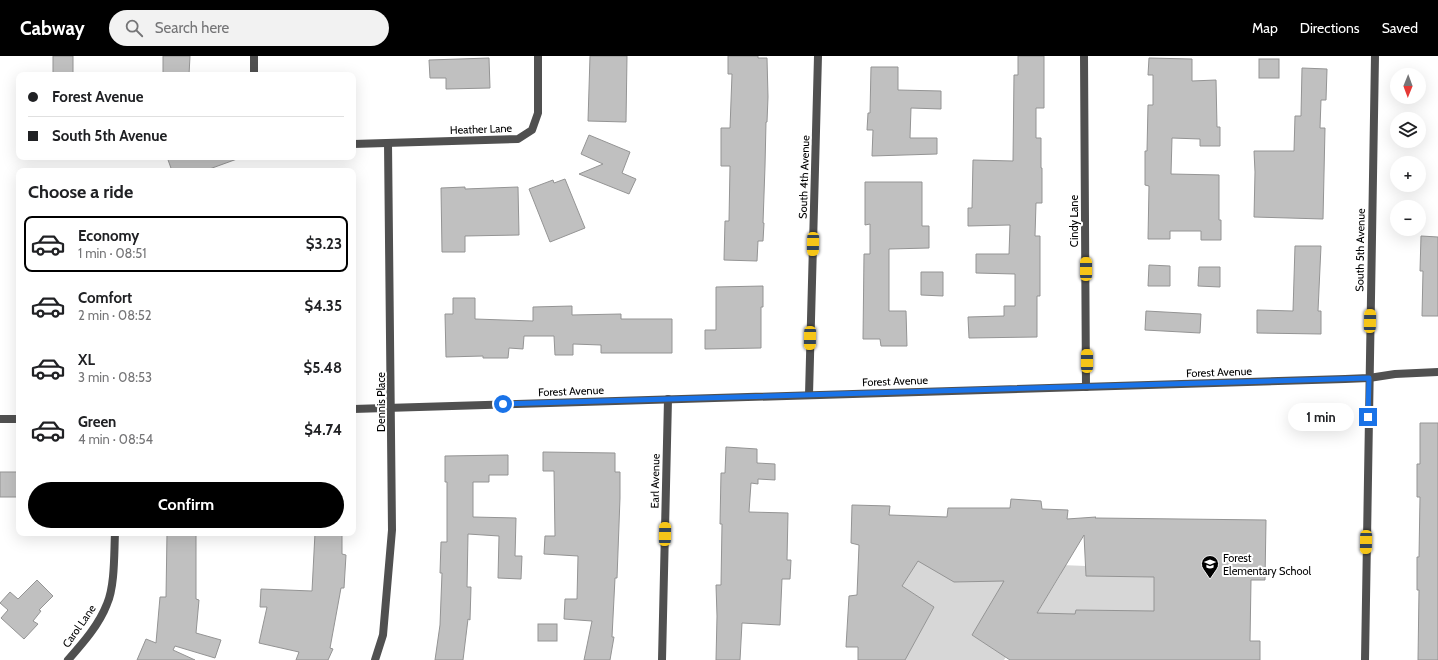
<!DOCTYPE html>
<meta charset="utf-8">
<style>
body{margin:0;font-family:Cabin,sans-serif;background:#f2f2f2;color:#202124;height:100vh;display:flex;flex-direction:column;font-size:15px;white-space:nowrap}
*{box-sizing:border-box;margin:0}
p{font-size:13px;color:#757577}
.icon{flex:none;width:22px;height:22px;fill:none;stroke:currentColor;stroke-width:2;stroke-linecap:round;stroke-linejoin:round}
.map{position:relative;flex:1;overflow:hidden}
.side{position:absolute;left:16px;top:112px;width:340px;height:368px;display:flex;flex-direction:column;background:#fff;border-radius:8px;box-shadow:0 4px 16px #0002}
.side>*{flex:none}
.banner{position:absolute;left:16px;top:16px;width:340px;height:88px;border-radius:8px;box-shadow:0 4px 16px #0002;display:grid;align-content:center;height:88px;padding:0 12px;background:#fff}
.needle{width:26px;rotate:181deg}
.fabs{position:absolute;left:1390px;top:12px;display:grid;gap:8px}
.fabs a{display:grid;place-items:center;width:36px;height:36px;border-radius:50%;background:#fff;box-shadow:0 4px 16px #0002;font-size:20px}
.end{position:absolute;width:18px;height:18px;margin:-9px;border:5px solid #1a73e8;background:#fff;box-shadow:0 0 0 2px #fff}
.from{border-radius:50%}
.bubble{position:absolute;height:28px;border-radius:14px;background:#fff;box-shadow:0 4px 16px #0002;font-size:13px;font-weight:700;line-height:28px;text-align:center}
.car{position:absolute;width:12px;height:24px;margin:-12px -6px;border-radius:5px;box-shadow:0 0 3px 1px #0007;background:linear-gradient(#f5c518 24%,#345 0 40%,#f5c518 0 76%,#345 0 86%,#f5c518 0)}
.banner b{display:flex;align-items:center;gap:14px;height:38px;font-size:15px}
.banner b+b{border-top:1px solid #e0e0e0}
.banner i{width:10px;height:10px;background:#202124}
ul{padding:0;list-style:none}
li{display:flex;align-items:center;gap:12px;height:56px;margin:0 8px 6px;padding:0 4px;border:2px solid transparent;border-radius:8px}
li div{flex:1}
li b{display:block;font-size:15px}
li em{font-style:normal;font-weight:700}
li.current{border-color:#000}
li>.icon{width:36px;height:36px;stroke-width:1.5}
h2{padding:0 12px;font-size:18px;line-height:48px}
.primary-button{display:flex;gap:8px;margin-top:auto;padding:8px 12px}
.primary-button a{flex:1;height:46px;border-radius:24px;background:#000;color:#fff;font-size:16px;font-weight:700;line-height:46px;text-align:center}
header{display:flex;align-items:center;gap:24px;box-sizing:border-box;height:56px;padding:0 20px;background:#000;color:#fff}
header strong{font-size:19px}
nav{display:flex;gap:22px;margin-inline-start:auto;font-size:14px}
.search{width:280px;height:36px;background:#f2f2f2;display:flex;align-items:center;gap:10px;box-sizing:border-box;padding:0 14px;border-radius:22px;color:#757577;font-size:15px}
.map>svg:first-child{display:block}
.green{fill:#d7d7d7}
.building{fill:#c0c0c0;stroke:#949494;fill-rule:evenodd}
.lines{fill:none;stroke-linecap:round;stroke-linejoin:round}
.minor{stroke:#505050;stroke-width:8}
.route{stroke:#1a73e8;stroke-width:5}
.labels{text-anchor:middle;stroke-width:4;stroke-linejoin:round;paint-order:stroke}
.street-label{font-size:11px;fill:#000;stroke:#fff}
.poi-label{font-size:11px;fill:#000;stroke:#fff;text-anchor:start}
</style>
<header>
<strong>Cabway</strong>
<div class="search"><svg class="icon" aria-label="search" viewBox="0 0 24 24"><circle cx="10" cy="10" r="6"/><path d="M15 15l6 6"/></svg>Search here</div>
<nav><a>Map</a><a>Directions</a><a>Saved</a></nav>
</header>
<div class="map">
<svg width="1438" height="604" viewBox="0 0 1438 604">
<rect width="100%" height="100%" fill="#fff"/>
<g class="green">
<path d="M918,505L1006,523L972,579L1006,601L1004,604H905L934,551L902,530Z"/>
<path d="M1061,509L1086,510L1087,520L1154,521V555L1075,558L1037,557L1061,518Z"/>
</g>
<g class="building">
<rect x="53" y="0" width="20" height="19"/>
<path d="M163,0H190L189,19H163Z"/>
<path d="M590,0H627L626,66L588,65Z"/>
<path d="M728,0H758V2H767L768,41L767,66H766L765,110L763,167H764L763,185H758L757,205L724,204L725,165H729L730,110H721V72H730L732,18H728Z"/>
<path d="M1018,0H1044V52H1036V82H1041V112H1042V147H1036L1035,180H1040V240H1037V281L969,282L968,261L1004,260V250H1015V218L976,217V198H1009L1010,169L968,170V152H972L973,104L1013,105L1014,19H1018Z"/>
<path d="M489,2L490,32L446,33V22H430L429,4Z"/>
<path d="M1149,2L1192,3V25L1216,24L1217,71H1220V90H1200V83L1172,82L1171,118L1219,119V164H1221V184H1201V175H1170V183H1148L1149,130L1145,129V95H1147L1148,49H1153V19H1148Z"/>
<rect x="1259" y="3" width="20" height="19"/>
<path d="M871,11H898V34L941,35V53L911,52L910,82H937V98L872,100L873,74H867L868,57H870Z"/>
<path d="M1302,12L1327,13L1326,44H1321L1320,72H1325L1323,163L1254,161L1255,116L1254,95H1294L1295,60H1301Z"/>
<path d="M589,79L630,96L622,117L636,123L629,138L579,118L603,108L581,98Z"/>
<path d="M167,101H237V103L204,115H172Z"/>
<path d="M565,123L585,172L550,186L529,133L553,124L554,127Z"/>
<path d="M865,126H922V170H929V192L889,193V255H906L907,290H881L880,283H863L864,198H870V168L865,169Z"/>
<path d="M465,131V133L518,131L519,179L465,180V196H442L441,132Z"/>
<path d="M1421,180L1438,181V260H1422L1423,215H1420Z"/>
<path d="M1295,190H1321L1318,255H1321V278L1257,277V254L1293,255Z"/>
<path d="M1149,209L1170,210V230H1148Z"/>
<path d="M1199,211H1220V231L1198,230Z"/>
<path d="M921,216H943V240L921,239Z"/>
<path d="M763,230V251H761V292L705,293V274H716V231Z"/>
<path d="M453,242H475V263L533,265V251L572,250V259L621,258V263H672V297H601V289L573,288V299H555L554,280H524L523,293L509,292L508,302H483V300L446,301L445,258H453Z"/>
<path d="M1146,255L1201,258L1200,277L1145,274Z"/>
<path d="M1420,367H1438V604H1418L1419,534H1417V501H1419L1420,441H1417V408H1420Z"/>
<path d="M726,391L757,393V407L775,408V424L758,423V428L751,427L749,456L788,457L787,504H791L790,523H782L780,569L742,567L740,604H716L717,560L716,529H721L722,468H720L721,417H725Z"/>
<path d="M543,396L615,397V416H620V442L617,522H615L612,581H614L610,604H584L592,565L564,563L565,543H577L578,500L544,498L545,480H555L554,415H543Z"/>
<path d="M508,399V419H489V426H473V461L516,462L515,500H522L521,523L498,522L499,480L468,478L467,531H471L470,564L468,563L463,604H435L440,569L442,517H440L441,486H447V426H445V400Z"/>
<rect x="0" y="416" width="19" height="25"/>
<path d="M1011,443L1041,445L1042,453L1068,454L1067,463L1096,461L1095,462L1266,464L1265,524H1251L1250,585H1260V604H1010L972,579L1004,525L954,526L918,505L902,530L934,551L905,604H858V591H846L849,540L857,539L859,489L851,487L852,449L890,450L889,459L947,461L948,452H1010ZM1084,479L1086,520L1154,521V555L1076,554L1075,558L1037,557Z"/>
<path d="M167,477H196V543L199,544L196,577L221,584L215,602L175,590L173,594L195,604H137L146,583L156,587L160,541H166Z"/>
<path d="M315,477H342V498L346,499L344,532H341L330,592L333,593L328,604H296L299,596L259,587L267,551H260L261,533L312,535Z"/>
<path d="M37,524L53,540L39,554L41,555L33,565L38,568L24,583L1,562L8,554L0,547L10,536L18,543Z"/>
<rect x="538" y="568" width="19" height="17"/>
</g>
<g class="lines">
<g class="minor">
<path d="M1084,0L1086,331"/>
<path d="M254,19V0"/>
<path d="M353,88L518,83L532,74L538,57V0"/>
<path d="M809,339L818,0"/>
<path d="M353,353L1345,323L1369,322L1395,318L1438,316"/>
<path d="M0,363H19"/>
<path d="M68,604C83,587 99,569 107,548C115,530 114,497 115,477"/>
<path d="M375,604L383,579L392,474L388,87"/>
<path d="M662,604L668,343"/>
<path d="M1365,604L1375,0"/>
</g>
</g>
<g class="lines">
<path class="route" d="M503,348L1369,322L1368,361"/>
</g>
<defs>
<symbol id="school-pin" viewBox="-11 -11 22 30"><path d="M0 17L-7.5 6A9.5 9.5 0 1 1 7.5 6Z" fill="#000" stroke="#fff"/><path d="M0-5L7-2L0 1L-7-2ZM-4 1L0 2.5L4 1V4Q0 6-4 4Z" fill="#fff"/></symbol>
</defs>
<g fill-rule="evenodd">
<use href="#school-pin" x="1200" y="498" width="20" height="27"/>
</g>
<g class="labels">
<g class="street-label">
<text transform="translate(481 73) rotate(-2)" y="4">Heather Lane</text>
<text transform="translate(804 121) rotate(-88)" y="4">South 4th Avenue</text>
<text transform="translate(1074 165) rotate(-90)" y="4">Cindy Lane</text>
<text transform="translate(1360 194) rotate(-89)" y="4">South 5th Avenue</text>
<text transform="translate(1219 316) rotate(-2)" y="4">Forest Avenue</text>
<text transform="translate(895 325) rotate(-2)" y="4">Forest Avenue</text>
<text transform="translate(571 335) rotate(-2)" y="4">Forest Avenue</text>
<text transform="translate(381 346) rotate(-90)" y="4">Dennis Place</text>
<text transform="translate(655 425) rotate(-89)" y="4">Earl Avenue</text>
<text transform="translate(79 570) rotate(-55)" y="4">Carol Lane</text>
</g>
<g class="poi-label">
<text x="1223" y="506">Forest<tspan x="1223" dy="13">Elementary School</tspan></text>
</g>
</g>
</svg>
<div class="fabs">
<a><svg class="needle" viewBox="-14 -14 28 28"><path d="M0-13l5 13h-10z" fill="#e53935"/><path d="M0 13l5-13h-10z" fill="#757577"/></svg></a>
<a><svg class="icon" aria-label="layers" viewBox="0 0 24 24"><path d="M12 4l9 5-9 5-9-5zM3 14l9 5 9-5"/></svg></a>
<a>+</a>
<a>−</a>
</div>
<i class="end from" style="left:503px;top:348px"></i>
<i class="end" style="left:1368px;top:361px"></i>
<div class="bubble" style="left:1288px;top:347px;width:66px">1 min</div>
<i class="car" style="left:813px;top:188px;rotate:181deg"></i>
<i class="car" style="left:1086px;top:213px;rotate:0deg"></i>
<i class="car" style="left:1370px;top:265px;rotate:1deg"></i>
<i class="car" style="left:810px;top:282px;rotate:181deg"></i>
<i class="car" style="left:1087px;top:305px;rotate:0deg"></i>
<i class="car" style="left:665px;top:478px;rotate:1deg"></i>
<i class="car" style="left:1366px;top:486px;rotate:181deg"></i>
<div class="banner">
<b><i class="from"></i>Forest Avenue</b>
<b><i></i>South 5th Avenue</b>
</div>
<section class="side">
<h2>Choose a ride</h2>
<ul>
<li class="current"><svg class="icon" aria-label="car" viewBox="0 0 24 24"><path d="M5 17H2v-5l4-1 3-4h7l3 4 3 1v5h-3M9 17h6M6 11h13"/><circle cx="7" cy="17" r="2"/><circle cx="17" cy="17" r="2"/></svg><div><b>Economy</b><p>1 min · 08:51</p></div><em>$3.23</em></li>
<li><svg class="icon" aria-label="car" viewBox="0 0 24 24"><path d="M5 17H2v-5l4-1 3-4h7l3 4 3 1v5h-3M9 17h6M6 11h13"/><circle cx="7" cy="17" r="2"/><circle cx="17" cy="17" r="2"/></svg><div><b>Comfort</b><p>2 min · 08:52</p></div><em>$4.35</em></li>
<li><svg class="icon" aria-label="car" viewBox="0 0 24 24"><path d="M5 17H2v-5l4-1 3-4h7l3 4 3 1v5h-3M9 17h6M6 11h13"/><circle cx="7" cy="17" r="2"/><circle cx="17" cy="17" r="2"/></svg><div><b>XL</b><p>3 min · 08:53</p></div><em>$5.48</em></li>
<li><svg class="icon" aria-label="car" viewBox="0 0 24 24"><path d="M5 17H2v-5l4-1 3-4h7l3 4 3 1v5h-3M9 17h6M6 11h13"/><circle cx="7" cy="17" r="2"/><circle cx="17" cy="17" r="2"/></svg><div><b>Green</b><p>4 min · 08:54</p></div><em>$4.74</em></li>
</ul>
<div class="primary-button"><a>Confirm</a></div>
</section>
</div>
